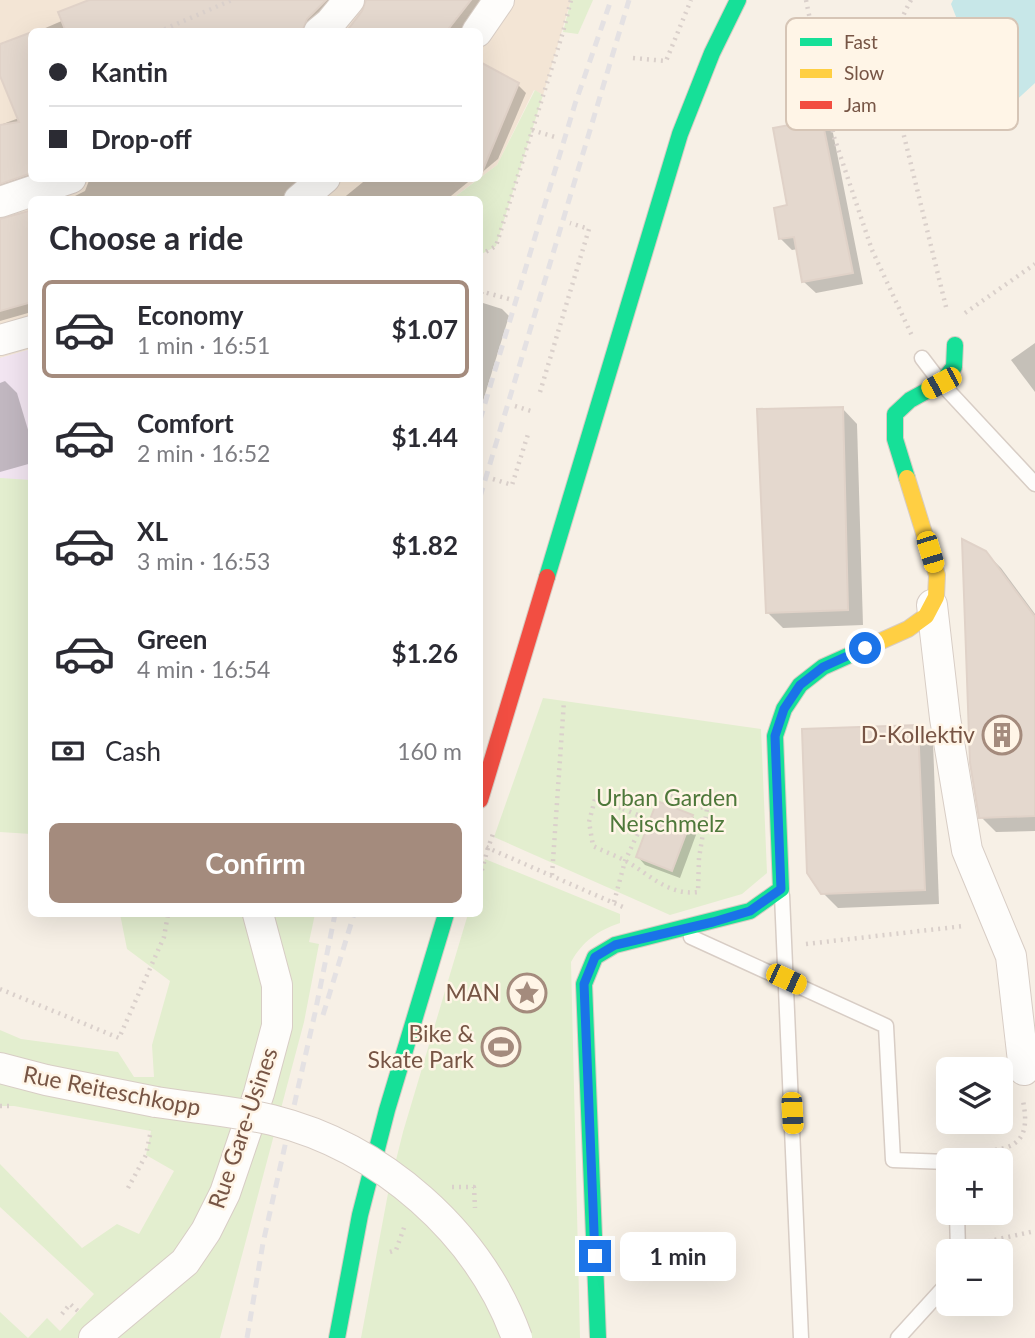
<!DOCTYPE html>
<meta charset="utf-8">
<style>
body{margin:0;font-family:Lato,sans-serif;background:#f7f7f7;color:#2b2b33;height:100vh;display:flex;flex-direction:column;font-size:26px;white-space:nowrap}
*{box-sizing:border-box;margin:0}
p{font-size:23px;color:#7c7c81}
.icon{flex:none;width:38px;height:38px;fill:none;stroke:currentColor;stroke-width:2;stroke-linecap:round;stroke-linejoin:round}
.map{position:relative;flex:1;overflow:hidden}
.drawer{position:absolute;left:28px;top:196px;width:455px;height:721px;display:flex;flex-direction:column;background:#fff;border-radius:10px;box-shadow:0 7px 28px #0002}
.drawer>*{flex:none}
.banner{position:absolute;left:28px;top:28px;width:455px;height:154px;border-radius:10px;box-shadow:0 7px 28px #0002;display:grid;align-content:center;height:154px;padding:0 21px;background:#fff}
.tools{position:absolute;left:936px;top:1057px;display:grid;gap:14px}
.tools a{display:grid;place-items:center;width:77px;height:77px;border-radius:10px;background:#fff;box-shadow:0 7px 28px #0002;font-size:35px}
.end{position:absolute;width:32px;height:32px;margin:-16px;border:9px solid #1a73e8;background:#fff;box-shadow:0 0 0 4px #fff}
.from{border-radius:50%}
.bubble{position:absolute;height:49px;border-radius:10px;background:#fff;box-shadow:0 7px 28px #0002;font-size:23px;font-weight:700;line-height:49px;text-align:center}
.car{position:absolute;width:21px;height:42px;margin:-21px -10px;border-radius:9px;box-shadow:0 0 5px 2px #0007;background:linear-gradient(#f5c518 24%,#345 0 40%,#f5c518 0 76%,#345 0 86%,#f5c518 0)}
.banner b{display:flex;align-items:center;gap:24px;height:66px;font-size:26px}
.banner b+b{border-top:2px solid #e1e1e2}
.banner i{width:18px;height:18px;background:#2b2b33}
ul{padding:0;list-style:none}
li{display:flex;align-items:center;gap:21px;height:98px;margin:0 14px 10px;padding:0 7px;border:4px solid transparent;border-radius:10px}
li div{flex:1}
li b{display:block;font-size:26px}
li em{font-style:normal;font-weight:700}
li.current{border-color:#a48b7d}
li>.icon{width:63px;height:63px;stroke-width:1.5}
h2{padding:0 21px;font-size:32px;line-height:84px}
.pay{display:flex;align-items:center;gap:18px;height:77px;padding:0 21px;font-size:26px}
.pay p{margin-inline-start:auto}
.primary-button{display:flex;gap:14px;margin-top:auto;padding:14px 21px}
.primary-button a{flex:1;height:80px;border-radius:10px;background:#a48b7d;color:#fff;font-size:28px;font-weight:700;line-height:80px;text-align:center}
.map>svg:first-child{display:block}
.residential{fill:#f3e5d5}
.education{fill:#f2e5f1}
.green{fill:#e3eecf}
.water{fill:#c7e7e8}
.shadow{fill:#0003}
.building{fill:#e4d8ce;stroke:#e0d2c8;stroke-width:2}
.lines{fill:none;stroke-linecap:round;stroke-linejoin:round}
.lane-casing{stroke:#d8cdc5;stroke-width:17}
.street-casing{stroke:#d8cdc5;stroke-width:32}
.fast-casing{stroke:#d7ccc3;stroke-width:18}
.slow-casing{stroke:#d7ccc3;stroke-width:18}
.jam-casing{stroke:#d7ccc3;stroke-width:18}
.path{stroke:#dad0cb;stroke-width:4.5;stroke-dasharray:2 5;stroke-linecap:butt}
.lane{stroke:#fefdfb;stroke-width:14}
.street{stroke:#fefdfb;stroke-width:30}
.fast{stroke:#16e098;stroke-width:16}
.slow{stroke:#ffcf43;stroke-width:16}
.jam{stroke:#f24e42;stroke-width:16}
.rail{stroke:#e4e1e3;stroke-width:5;stroke-dasharray:10 7;stroke-linecap:butt}
.street-bridge-casing{stroke:#d8cdc5;stroke-width:32;stroke-linecap:butt}
.street-bridge{stroke:#fefdfb;stroke-width:30}
.route{stroke:#1a73e8;stroke-width:9}
.labels{text-anchor:middle;stroke-width:5;stroke-linejoin:round;paint-order:stroke}
.poi-label{font-size:23px;fill:#775545;stroke:#fff5e7;text-anchor:end}
.park-label{font-size:23px;fill:#4e783a;stroke:#fff5e7}
.street-label{font-size:23px;fill:#775545;stroke:#fff5e7}
.key{fill:#fff5e7;stroke:#d6c5b6;stroke-width:2}
.key-label{font-size:19px;fill:#775545}
</style>
<div class="map">
<svg width="1035" height="1338" viewBox="0 0 1035 1338">
<rect width="100%" height="100%" fill="#f7f0e6"/>
<path class="residential" d="M0,0H571L543,95L534,90L497,165L480,178V32H32V178H479L452,199L32,200L31,349L0,358Z"/>
<path class="education" d="M31,349V593L0,590V358Z"/>
<g class="green">
<path d="M571,0H593L578,34L563,32Z"/>
<path d="M535,90L543,95L496,246L480,255V200L452,199L497,165Z"/>
<path d="M0,478L31,480V834L0,832Z"/>
<path d="M543,698L761,729L767,873L742,894L670,915L494,837Z"/>
<path d="M485,859L620,914V923C597,931 583,941 571,962L580,1338H361L389,1188L403,1132L468,914H480V877Z"/>
<path d="M120,914H315L309,942L319,944L304,1022L220,1338H0V1312L28,1338L47,1318L60,1331L94,1294L0,1207V1164L82,1248L117,1224L139,1234L174,1171L146,1155L151,1131L14,1106H0V1030L21,1039L118,1052L134,1077H154L152,1045L170,981L127,949Z"/>
</g>
<path class="water" d="M953,0H1035V83L1010,106L946,46L960,27L951,4Z"/>
<g class="shadow">
<path d="M93,0H340L313,32H36L64,20Z"/>
<path d="M367,0H485L460,32H347L368,4Z"/>
<path d="M32,33V178L0,195V125L19,118L0,71V46Z"/>
<path d="M487,68L518,85L526,93L498,159L480,174V79Z"/>
<path d="M822,121L833,133L863,284L816,293L804,282L798,249L792,250L780,238L789,207Z"/>
<path d="M90,178H314L292,200H67L85,191Z"/>
<path d="M368,178H473L446,200H341Z"/>
<path d="M32,212V316L28,313L0,321V221Z"/>
<path d="M480,302L502,309L509,316L480,411Z"/>
<path d="M1035,343V392L1011,360Z"/>
<path d="M5,381L17,393L32,443V463L0,472V383Z"/>
<path d="M842,408L857,424L863,625L783,628L768,613Z"/>
<path d="M985,552L1001,568L1035,614V831L996,832L981,817Z"/>
<path d="M917,726L933,742L939,904L838,908L823,893Z"/>
<path d="M692,816L700,824L680,878L645,865L638,857Z"/>
</g>
<g class="building">
<path d="M89,0H326L307,19L302,32H66L58,12Z"/>
<path d="M366,0H471L446,32H346L362,11Z"/>
<path d="M32,32V173L0,184V125L19,122L0,76V44Z"/>
<path d="M480,62L519,83L480,177Z"/>
<path d="M822,119L853,273L802,282L794,237L779,239L774,208L787,205L773,128Z"/>
<path d="M32,210V302L0,311V219Z"/>
<path d="M843,407L848,610L766,613L757,409Z"/>
<path d="M962,539L986,551L1035,617V816L979,818L970,763Z"/>
<path d="M918,725L925,890L821,894L807,873L802,729Z"/>
<path d="M657,801L693,815L672,871L636,857Z"/>
</g>
<g class="lines">
<defs>
<g id="lane">
<path d="M922,358L941,383L1035,484"/>
<path d="M782,895L801,1338"/>
<path d="M691,937L886,1026L893,1160L948,1162"/>
<path d="M957,1213L958,1251"/>
<path d="M898,1338L948,1283"/>
</g>
<g id="street">
<path d="M319,32L330,23L349,0"/>
<path d="M477,32L499,0"/>
<path d="M299,200L325,178"/>
<path d="M0,202L71,178"/>
<path d="M0,340L32,331"/>
<path d="M932,605L945,718L967,850L1011,956L1024,1070"/>
<path d="M0,1068L46,1080L156,1102"/>
<path d="M94,1338L185,1262L206,1231L225,1193L259,1093L277,1026V985L258,914"/>
</g>
<g id="fast">
<path d="M907,478L895,439V414L910,400L941,383L954,367L955,345"/>
<path d="M547,577L680,134L712,53L738,0"/>
<path d="M337,1338L360,1215L387,1110L446,914"/>
<path d="M598,1338L584,984L595,957L615,945L750,911L781,889L775,736L784,709L800,685L823,667L861,650"/>
</g>
<path id="slow" d="M861,650L908,629L926,616L936,597L937,575L907,478"/>
<path id="jam" d="M480,800L547,577"/>
</defs>
<use href="#lane" class="lane-casing"/>
<use href="#street" class="street-casing"/>
<use href="#fast" class="fast-casing"/>
<use href="#slow" class="slow-casing"/>
<use href="#jam" class="jam-casing"/>
<g class="path">
<path d="M806,0L834,137L872,250L913,338"/>
<path d="M911,0C894,31 891,52 892,87L947,311"/>
<path d="M158,32L232,0"/>
<path d="M633,58L666,61L691,0"/>
<path d="M532,130L558,138"/>
<path d="M480,255L496,246L563,32L571,0"/>
<path d="M480,291L509,299"/>
<path d="M480,300L482,292"/>
<path d="M965,313L1035,264"/>
<path d="M540,392L589,229L570,223"/>
<path d="M515,406L534,412"/>
<path d="M493,479L512,485L529,431"/>
<path d="M676,795L696,806L707,809L699,858L698,892C668,896 648,873 624,860C614,855 603,851 593,846L589,822L595,799L623,809C636,792 657,795 676,795Z"/>
<path d="M480,844L488,848L494,831"/>
<path d="M552,875L564,701"/>
<path d="M480,877L488,848L623,907"/>
<path d="M614,902L625,861L645,818L623,809"/>
<path d="M806,944L964,926"/>
<path d="M0,989L119,1038L164,937L168,914"/>
<path d="M0,1106H14"/>
<path d="M967,1152C1006,1150 1033,1150 1023,1101"/>
<path d="M452,1187H474L475,1208"/>
<path d="M128,1188L146,1155L151,1130"/>
<path d="M981,1243L1035,1231"/>
<path d="M390,1252L396,1250L405,1225"/>
<path d="M62,1314L70,1304L78,1311"/>
</g>
<use href="#lane" class="lane"/>
<use href="#street" class="street"/>
<use href="#fast" class="fast"/>
<use href="#slow" class="slow"/>
<use href="#jam" class="jam"/>
<g class="rail">
<path d="M480,420L575,104L611,0"/>
<path d="M480,497L629,0"/>
<path d="M323,1015L354,914"/>
<path d="M247,1338L263,1243L315,1013L335,914"/>
</g>
<defs>
<path id="street-bridge" d="M156,1102C195,1108 234,1111 272,1120C381,1147 479,1232 517,1338"/>
</defs>
<use href="#street-bridge" class="street-bridge-casing"/>
<use href="#street-bridge" class="street-bridge"/>
</g>
<g class="lines">
<path class="route" d="M595,1256L584,984L595,957L615,945L713,922L750,911L781,889L775,736L784,709L800,685L823,667L865,648"/>
</g>
<defs>
<symbol id="building-ring" viewBox="-11 -11 22 22"><circle r="9.5" fill="#fff5e7" stroke="#a48b7d" stroke-width="1.5"/><path d="M-4-6H4V6H1V3H-1V6H-4ZM-2.5-4.3h1.7v1.8h-1.7ZM.8-4.3h1.7v1.8H.8ZM-2.5-1h1.7V.8h-1.7ZM.8-1h1.7V.8H.8Z" fill="#a48b7d"/></symbol>
<symbol id="sight-ring" viewBox="-11 -11 22 22"><circle r="9.5" fill="#fff5e7" stroke="#a48b7d" stroke-width="1.5"/><path d="M0-6L1.8-2.2L6-1.7L2.9 1.2L3.7 5.4L0 3.3L-3.7 5.4L-2.9 1.2L-6-1.7L-1.8-2.2Z" fill="#a48b7d"/></symbol>
<symbol id="stadium-ring" viewBox="-11 -11 22 22"><circle r="9.5" fill="#fff5e7" stroke="#a48b7d" stroke-width="1.5"/><path d="M0-5a6.5 5 0 1 0 0 10a6.5 5 0 1 0 0-10ZM-3.5-1.8h7v3.6h-7Z" fill="#a48b7d"/></symbol>
</defs>
<g fill-rule="evenodd">
<use href="#building-ring" x="980" y="713" width="44" height="44"/>
<use href="#sight-ring" x="505" y="971" width="44" height="44"/>
<use href="#stadium-ring" x="479" y="1025" width="44" height="44"/>
</g>
<g class="labels">
<g class="poi-label">
<text x="975" y="743">D-Kollektiv</text>
<text x="500" y="1001">MAN</text>
<text x="474" y="1042">Bike &amp;<tspan x="474" dy="26">Skate Park</tspan></text>
</g>
<g class="park-label">
<text x="667" y="806">Urban Garden<tspan x="667" dy="26">Neischmelz</tspan></text>
</g>
<g class="street-label">
<text transform="translate(112 1091) rotate(11)" y="8">Rue Reiteschkopp</text>
<text transform="translate(243 1128) rotate(-71)" y="8">Rue Gare-Usines</text>
</g>
</g>
<rect x="786" y="18" width="232" height="112" rx="10" class="key"/>
<rect x="800" y="38" width="32" height="8" fill="#16e098"/>
<rect x="800" y="69" width="32" height="9" fill="#ffcf43"/>
<rect x="800" y="101" width="32" height="8" fill="#f24e42"/>
<g class="key-label">
<text x="844" y="49">Fast</text>
<text x="844" y="80">Slow</text>
<text x="844" y="112">Jam</text>
</g>
</svg>
<div class="tools">
<a><svg class="icon" aria-label="layers" viewBox="0 0 24 24"><path d="M12 4l9 5-9 5-9-5zM3 14l9 5 9-5"/></svg></a>
<a>+</a>
<a>−</a>
</div>
<i class="end from" style="left:865px;top:648px"></i>
<i class="end" style="left:595px;top:1256px"></i>
<div class="bubble" style="left:620px;top:1232px;width:116px">1 min</div>
<i class="car" style="left:941px;top:383px;rotate:242deg"></i>
<i class="car" style="left:930px;top:552px;rotate:163deg"></i>
<i class="car" style="left:786px;top:979px;rotate:115deg"></i>
<i class="car" style="left:792px;top:1113px;rotate:177deg"></i>
<div class="banner">
<b><i class="from"></i>Kantin</b>
<b><i></i>Drop-off</b>
</div>
<section class="drawer">
<h2>Choose a ride</h2>
<ul>
<li class="current"><svg class="icon" aria-label="car" viewBox="0 0 24 24"><path d="M5 17H2v-5l4-1 3-4h7l3 4 3 1v5h-3M9 17h6M6 11h13"/><circle cx="7" cy="17" r="2"/><circle cx="17" cy="17" r="2"/></svg><div><b>Economy</b><p>1 min · 16:51</p></div><em>$1.07</em></li>
<li><svg class="icon" aria-label="car" viewBox="0 0 24 24"><path d="M5 17H2v-5l4-1 3-4h7l3 4 3 1v5h-3M9 17h6M6 11h13"/><circle cx="7" cy="17" r="2"/><circle cx="17" cy="17" r="2"/></svg><div><b>Comfort</b><p>2 min · 16:52</p></div><em>$1.44</em></li>
<li><svg class="icon" aria-label="car" viewBox="0 0 24 24"><path d="M5 17H2v-5l4-1 3-4h7l3 4 3 1v5h-3M9 17h6M6 11h13"/><circle cx="7" cy="17" r="2"/><circle cx="17" cy="17" r="2"/></svg><div><b>XL</b><p>3 min · 16:53</p></div><em>$1.82</em></li>
<li><svg class="icon" aria-label="car" viewBox="0 0 24 24"><path d="M5 17H2v-5l4-1 3-4h7l3 4 3 1v5h-3M9 17h6M6 11h13"/><circle cx="7" cy="17" r="2"/><circle cx="17" cy="17" r="2"/></svg><div><b>Green</b><p>4 min · 16:54</p></div><em>$1.26</em></li>
</ul>
<div class="pay"><svg class="icon" aria-label="cash" viewBox="0 0 24 24"><path d="M3 7h18v10H3z"/><circle cx="12" cy="12" r="2"/></svg>Cash<p>160 m</p></div>
<div class="primary-button"><a>Confirm</a></div>
</section>
</div>
